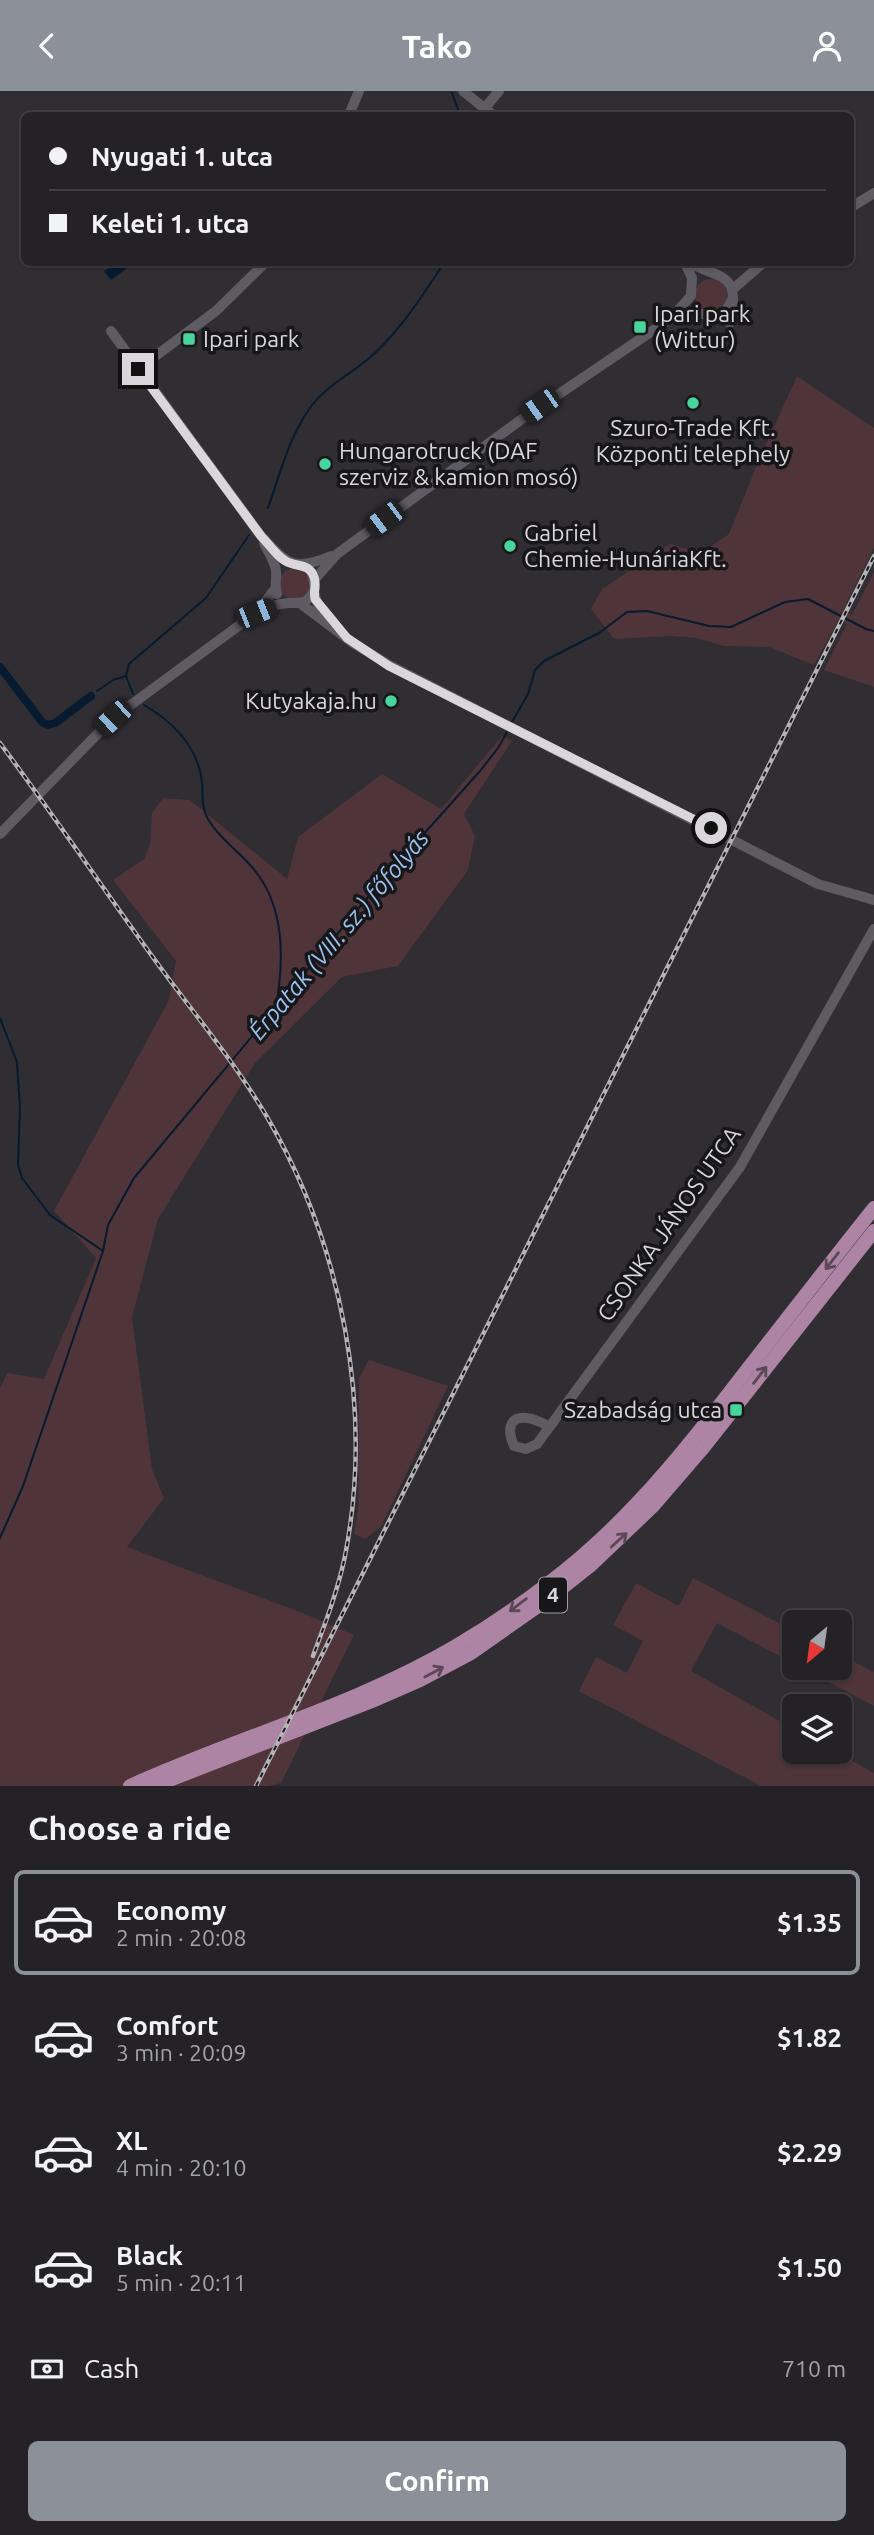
<!DOCTYPE html>
<meta charset="utf-8">
<style>
body{margin:0;font-family:Ubuntu,sans-serif;background:#302f32;color:#f1f3f6;height:100vh;display:flex;flex-direction:column;font-size:26px;white-space:nowrap}
*{box-sizing:border-box;margin:0}
p{font-size:23px;color:#a3a4a7}
.icon{flex:none;width:38px;height:38px;fill:none;stroke:currentColor;stroke-width:2;stroke-linecap:round;stroke-linejoin:round}
.map{position:relative;height:1695px;overflow:hidden}
.details{display:flex;flex-direction:column;background:#242226;flex:1}
.details>*{flex:none}
.guide{position:absolute;left:21px;top:21px;width:833px;height:154px;border-radius:10px;box-shadow:0 2px 5px #0004,0 0 0 2px #413f43;display:grid;align-content:center;height:154px;padding:0 28px;background:#242226}
.needle{width:46px;rotate:209deg}
.controls{position:absolute;left:782px;top:1519px;display:grid;gap:14px}
.controls a{display:grid;place-items:center;width:70px;height:70px;border-radius:10px;background:#242226;box-shadow:0 2px 5px #0004,0 0 0 2px #413f43;font-size:35px}
.end{position:absolute;width:32px;height:32px;margin:-16px;border:9px solid #d9d7db;background:#111;box-shadow:0 0 0 4px #111}
.from{border-radius:50%}
.car{position:absolute;width:21px;height:42px;margin:-21px -10px;border-radius:9px;box-shadow:0 0 5px 2px #0007;background:linear-gradient(#222 24%,#8ab4d8 0 40%,#222 0 76%,#8ab4d8 0 86%,#222 0)}
.guide b{display:flex;align-items:center;gap:24px;height:66px;font-size:26px}
.guide b+b{border-top:2px solid #413f43}
.guide i{width:18px;height:18px;background:#f1f3f6}
ul{padding:0;list-style:none}
li{display:flex;align-items:center;gap:21px;height:105px;margin:0 14px 10px;padding:0 14px;border:4px solid transparent;border-radius:10px}
li div{flex:1}
li b{display:block;font-size:26px}
li em{font-style:normal;font-weight:700}
li.on{border-color:#8c9099}
li>.icon{width:63px;height:63px;stroke-width:1.5}
h2{padding:0 28px;font-size:32px;line-height:84px}
.pay{display:flex;align-items:center;gap:18px;height:77px;padding:0 28px;font-size:26px}
.pay p{margin-inline-start:auto}
.button{display:flex;gap:14px;margin-top:auto;padding:14px 28px}
.button a{flex:1;height:80px;border-radius:10px;background:#8c9099;color:#fff;font-size:28px;font-weight:700;line-height:80px;text-align:center}
header{display:flex;justify-content:space-between;align-items:center;height:91px;padding:0 28px;background:#8c9099;color:#fff;font-size:32px;font-weight:700}
.map>svg:first-child{display:block}
.green{fill:#4f3439}
.water{fill:#061b2f}
.lines{fill:none;stroke-linecap:round;stroke-linejoin:round}
.stream{stroke:#061b2f;stroke-width:2}
.canal{stroke:#061b2f;stroke-width:8}
.minor{stroke:#5f5b62;stroke-width:10}
.major{stroke:#ad84a3;stroke-width:14}
.rail-casing{stroke:#b5b3b8;stroke-width:4.5}
.rail{stroke:#171618;stroke-width:2;stroke-dasharray:5;stroke-linecap:butt}
.oneway{stroke:#5a4857}
.route{stroke:#d9d7db;stroke-width:9}
.poi-dot{fill:#48d49d;stroke:#171618;stroke-width:2.5}
.labels{text-anchor:middle;stroke-width:7;stroke-linejoin:round;paint-order:stroke}
.shield{fill:#171618;stroke:#9f9da0;stroke-width:2}
.shield-label{font-size:21px;font-weight:bold;fill:#d9d7db}
.poi-label{font-size:23px;fill:#d9d7db;stroke:#171618;text-anchor:start}
.street-label{font-size:23px;fill:#d9d7db;stroke:#171618}
.water-label{font-size:24px;font-style:italic;fill:#98c2f0;stroke:#171618}
</style>
<header><svg class="icon" aria-label="back" viewBox="0 0 24 24"><path d="M15 5l-7 7 7 7"/></svg>Tako<svg class="icon" aria-label="person" viewBox="0 0 24 24"><circle cx="12" cy="8" r="4"/><path d="M4 21q1-7 8-7t8 7"/></svg></header>
<div class="map">
<svg width="874" height="1695" viewBox="0 0 874 1695">
<rect width="100%" height="100%" fill="#302d33"/>
<g class="green">
<circle cx="711" cy="204" r="16"/>
<path d="M797,285L874,337V457L843,519L852,524L874,481V596L824,579L847,533L839,528L814,574L769,556L724,555L696,547L671,545L614,548L591,518L602,498L670,453L688,458L708,457L729,443L758,371Z"/>
<circle cx="295" cy="493" r="16"/>
<path d="M502,645L512,650L464,723L475,745L468,779L398,875L342,886L255,972L158,1128L132,1226L152,1378L164,1407L127,1456L305,1523L354,1544L281,1692L269,1695H0V1297L7,1282L44,1288L96,1167L54,1120L169,909L176,870L113,789L144,768L150,754L152,722L163,707L190,709L287,788L298,746L382,683L441,718Z"/>
<path d="M369,1269L448,1295L381,1436L365,1448L354,1443L358,1419L359,1287Z"/>
<path d="M693,1487L794,1540V1573L717,1532L691,1580L794,1638V1661H836L874,1682V1695H761L579,1600L596,1566L627,1582L643,1550L613,1534L636,1492L679,1515Z"/>
<path d="M840,1564L874,1581V1615L802,1577H840Z"/>
</g>
<path class="water" d="M116,172H134L111,189L104,180Z"/>
<g class="lines">
<g class="stream">
<path d="M452,2L460,24"/>
<path d="M268,417C280,383 289,346 310,317C327,293 354,282 375,262C403,235 423,204 444,172"/>
<path d="M97,600L113,589L126,585"/>
<path d="M133,603L126,585L129,573L206,507L249,444"/>
<path d="M144,614C173,631 198,655 202,691C203,703 201,717 208,728C218,746 237,759 251,775C286,814 284,869 276,917"/>
<path d="M512,631L528,603L535,579L544,570L599,542L627,521L647,520L709,535L731,536L785,511L808,508L866,538L874,540"/>
<path d="M0,927L17,971L20,1017L18,1074L22,1087L50,1124L103,1160"/>
<path d="M0,1447L23,1395L103,1160L108,1134L134,1087L373,800L480,680L498,657L508,639"/>
</g>
<path class="canal" d="M0,576L42,631L48,634L55,632L91,605"/>
<g class="minor">
<path d="M463,0L493,24"/>
<path d="M484,18L499,0"/>
<path d="M349,24L359,0"/>
<path d="M850,117L874,102"/>
<path d="M691,172C703,181 728,182 732,199C734,209 732,218 736,228"/>
<path d="M732,199L763,172"/>
<path d="M717,224L730,232"/>
<path d="M670,228C680,226 690,223 699,223C715,223 726,226 732,208"/>
<path d="M111,240L261,445C288,473 293,481 331,465"/>
<path d="M138,278L216,220L265,172"/>
<path d="M264,452C268,461 275,470 276,480C277,488 274,494 277,503"/>
<path d="M315,488L337,463L522,328L670,228L691,205L692,187L685,172"/>
<path d="M314,501L318,514L331,529"/>
<path d="M301,513L353,552L389,574L818,793L874,809"/>
<path d="M258,521C266,518 273,514 281,513C297,509 306,519 315,497L312,482"/>
<path d="M0,743L113,627L256,522L275,498"/>
<path d="M549,1336C527,1321 500,1322 514,1355L526,1358L537,1353L740,1076L874,838"/>
</g>
<g class="major">
<path d="M130,1695C238,1646 354,1615 456,1555C500,1529 542,1499 581,1466C643,1413 694,1348 743,1284C787,1228 830,1172 874,1117"/>
<path d="M154,1695L372,1610L420,1589L471,1562L548,1508L591,1474L653,1415L703,1357L874,1140"/>
</g>
<defs>
<g id="rail">
<path d="M0,652C55,726 106,802 160,876C196,925 236,973 267,1026C342,1154 374,1318 345,1465C338,1499 325,1533 313,1565"/>
<path d="M256,1695L874,465"/>
</g>
</defs>
<use href="#rail" class="rail-casing"/>
<use href="#rail" class="rail"/>
</g>
<defs><path id="oneway-shaft" d="M-6 0H5M1.5-3L5.5 0L1.5 3" fill="none" stroke-width="1.6" stroke-linecap="round" stroke-linejoin="round" transform="scale(1.75)"/></defs>
<g class="oneway">
<use href="#oneway-shaft" transform="translate(832 1170) rotate(128)"/>
<use href="#oneway-shaft" transform="translate(760 1284) rotate(-52)"/>
<use href="#oneway-shaft" transform="translate(619 1449) rotate(-42)"/>
<use href="#oneway-shaft" transform="translate(518 1514) rotate(143)"/>
<use href="#oneway-shaft" transform="translate(434 1581) rotate(-28)"/>
</g>
<g class="lines">
<path class="route" d="M138,278L261,445C269,453 279,469 290,472C300,476 309,473 314,486C317,493 313,500 315,508L347,547L389,575L711,737"/>
</g>
<g class="poi-dot">
<rect x="633" y="229" width="14" height="14" rx="3.5"/>
<rect x="182" y="241" width="14" height="14" rx="3.5"/>
<circle cx="693" cy="312" r="7"/>
<circle cx="325" cy="373" r="7"/>
<circle cx="510" cy="455" r="7"/>
<circle cx="391" cy="610" r="7"/>
<rect x="729" y="1312" width="14" height="14" rx="3.5"/>
</g>
<g class="labels">
<rect class="shield" x="539" y="1486.5" width="28" height="35" rx="5"/>
<g class="shield-label">
<text x="553" y="1511">4</text>
</g>
<g class="poi-label">
<text x="654" y="231">Ipari park<tspan x="654" dy="26">(Wittur)</tspan></text>
<text x="203" y="256">Ipari park</text>
<text x="693" y="345" text-anchor="middle">Szuro-Trade Kft.<tspan x="693" dy="26">Központi telephely</tspan></text>
<text x="339" y="368">Hungarotruck (DAF<tspan x="339" dy="26">szerviz &amp; kamion mosó)</tspan></text>
<text x="524" y="450">Gabriel<tspan x="524" dy="26">Chemie-HunáriaKft.</tspan></text>
<text x="377" y="618" text-anchor="end">Kutyakaja.hu</text>
<text x="722" y="1327" text-anchor="end">Szabadság utca</text>
</g>
<g class="street-label">
<text transform="translate(669 1133) rotate(-55)" y="8">CSONKA JÁNOS UTCA</text>
</g>
<g class="water-label">
<text transform="translate(339 844) rotate(-50)" y="8">Érpatak (VIII. sz.) főfolyás</text>
</g>
</g>
</svg>
<div class="controls">
<a><svg class="needle" viewBox="-14 -14 28 28"><path d="M0-13l5 13h-10z" fill="#e53935"/><path d="M0 13l5-13h-10z" fill="#a3a4a7"/></svg></a>
<a><svg class="icon" aria-label="layers" viewBox="0 0 24 24"><path d="M12 4l9 5-9 5-9-5zM3 14l9 5 9-5"/></svg></a>
</div>
<i class="end from" style="left:711px;top:737px"></i>
<i class="end" style="left:138px;top:278px"></i>
<i class="car" style="left:540px;top:315px;rotate:235deg"></i>
<i class="car" style="left:384px;top:428px;rotate:233deg"></i>
<i class="car" style="left:256px;top:522px;rotate:68deg"></i>
<i class="car" style="left:113px;top:627px;rotate:227deg"></i>
<div class="guide">
<b><i class="from"></i>Nyugati 1. utca</b>
<b><i></i>Keleti 1. utca</b>
</div>
</div>
<section class="details">
<h2>Choose a ride</h2>
<ul>
<li class="on"><svg class="icon" aria-label="car" viewBox="0 0 24 24"><path d="M5 17H2v-5l4-1 3-4h7l3 4 3 1v5h-3M9 17h6M6 11h13"/><circle cx="7" cy="17" r="2"/><circle cx="17" cy="17" r="2"/></svg><div><b>Economy</b><p>2 min · 20:08</p></div><em>$1.35</em></li>
<li><svg class="icon" aria-label="car" viewBox="0 0 24 24"><path d="M5 17H2v-5l4-1 3-4h7l3 4 3 1v5h-3M9 17h6M6 11h13"/><circle cx="7" cy="17" r="2"/><circle cx="17" cy="17" r="2"/></svg><div><b>Comfort</b><p>3 min · 20:09</p></div><em>$1.82</em></li>
<li><svg class="icon" aria-label="car" viewBox="0 0 24 24"><path d="M5 17H2v-5l4-1 3-4h7l3 4 3 1v5h-3M9 17h6M6 11h13"/><circle cx="7" cy="17" r="2"/><circle cx="17" cy="17" r="2"/></svg><div><b>XL</b><p>4 min · 20:10</p></div><em>$2.29</em></li>
<li><svg class="icon" aria-label="car" viewBox="0 0 24 24"><path d="M5 17H2v-5l4-1 3-4h7l3 4 3 1v5h-3M9 17h6M6 11h13"/><circle cx="7" cy="17" r="2"/><circle cx="17" cy="17" r="2"/></svg><div><b>Black</b><p>5 min · 20:11</p></div><em>$1.50</em></li>
</ul>
<div class="pay"><svg class="icon" aria-label="cash" viewBox="0 0 24 24"><path d="M3 7h18v10H3z"/><circle cx="12" cy="12" r="2"/></svg>Cash<p>710 m</p></div>
<div class="button"><a>Confirm</a></div>
</section>
